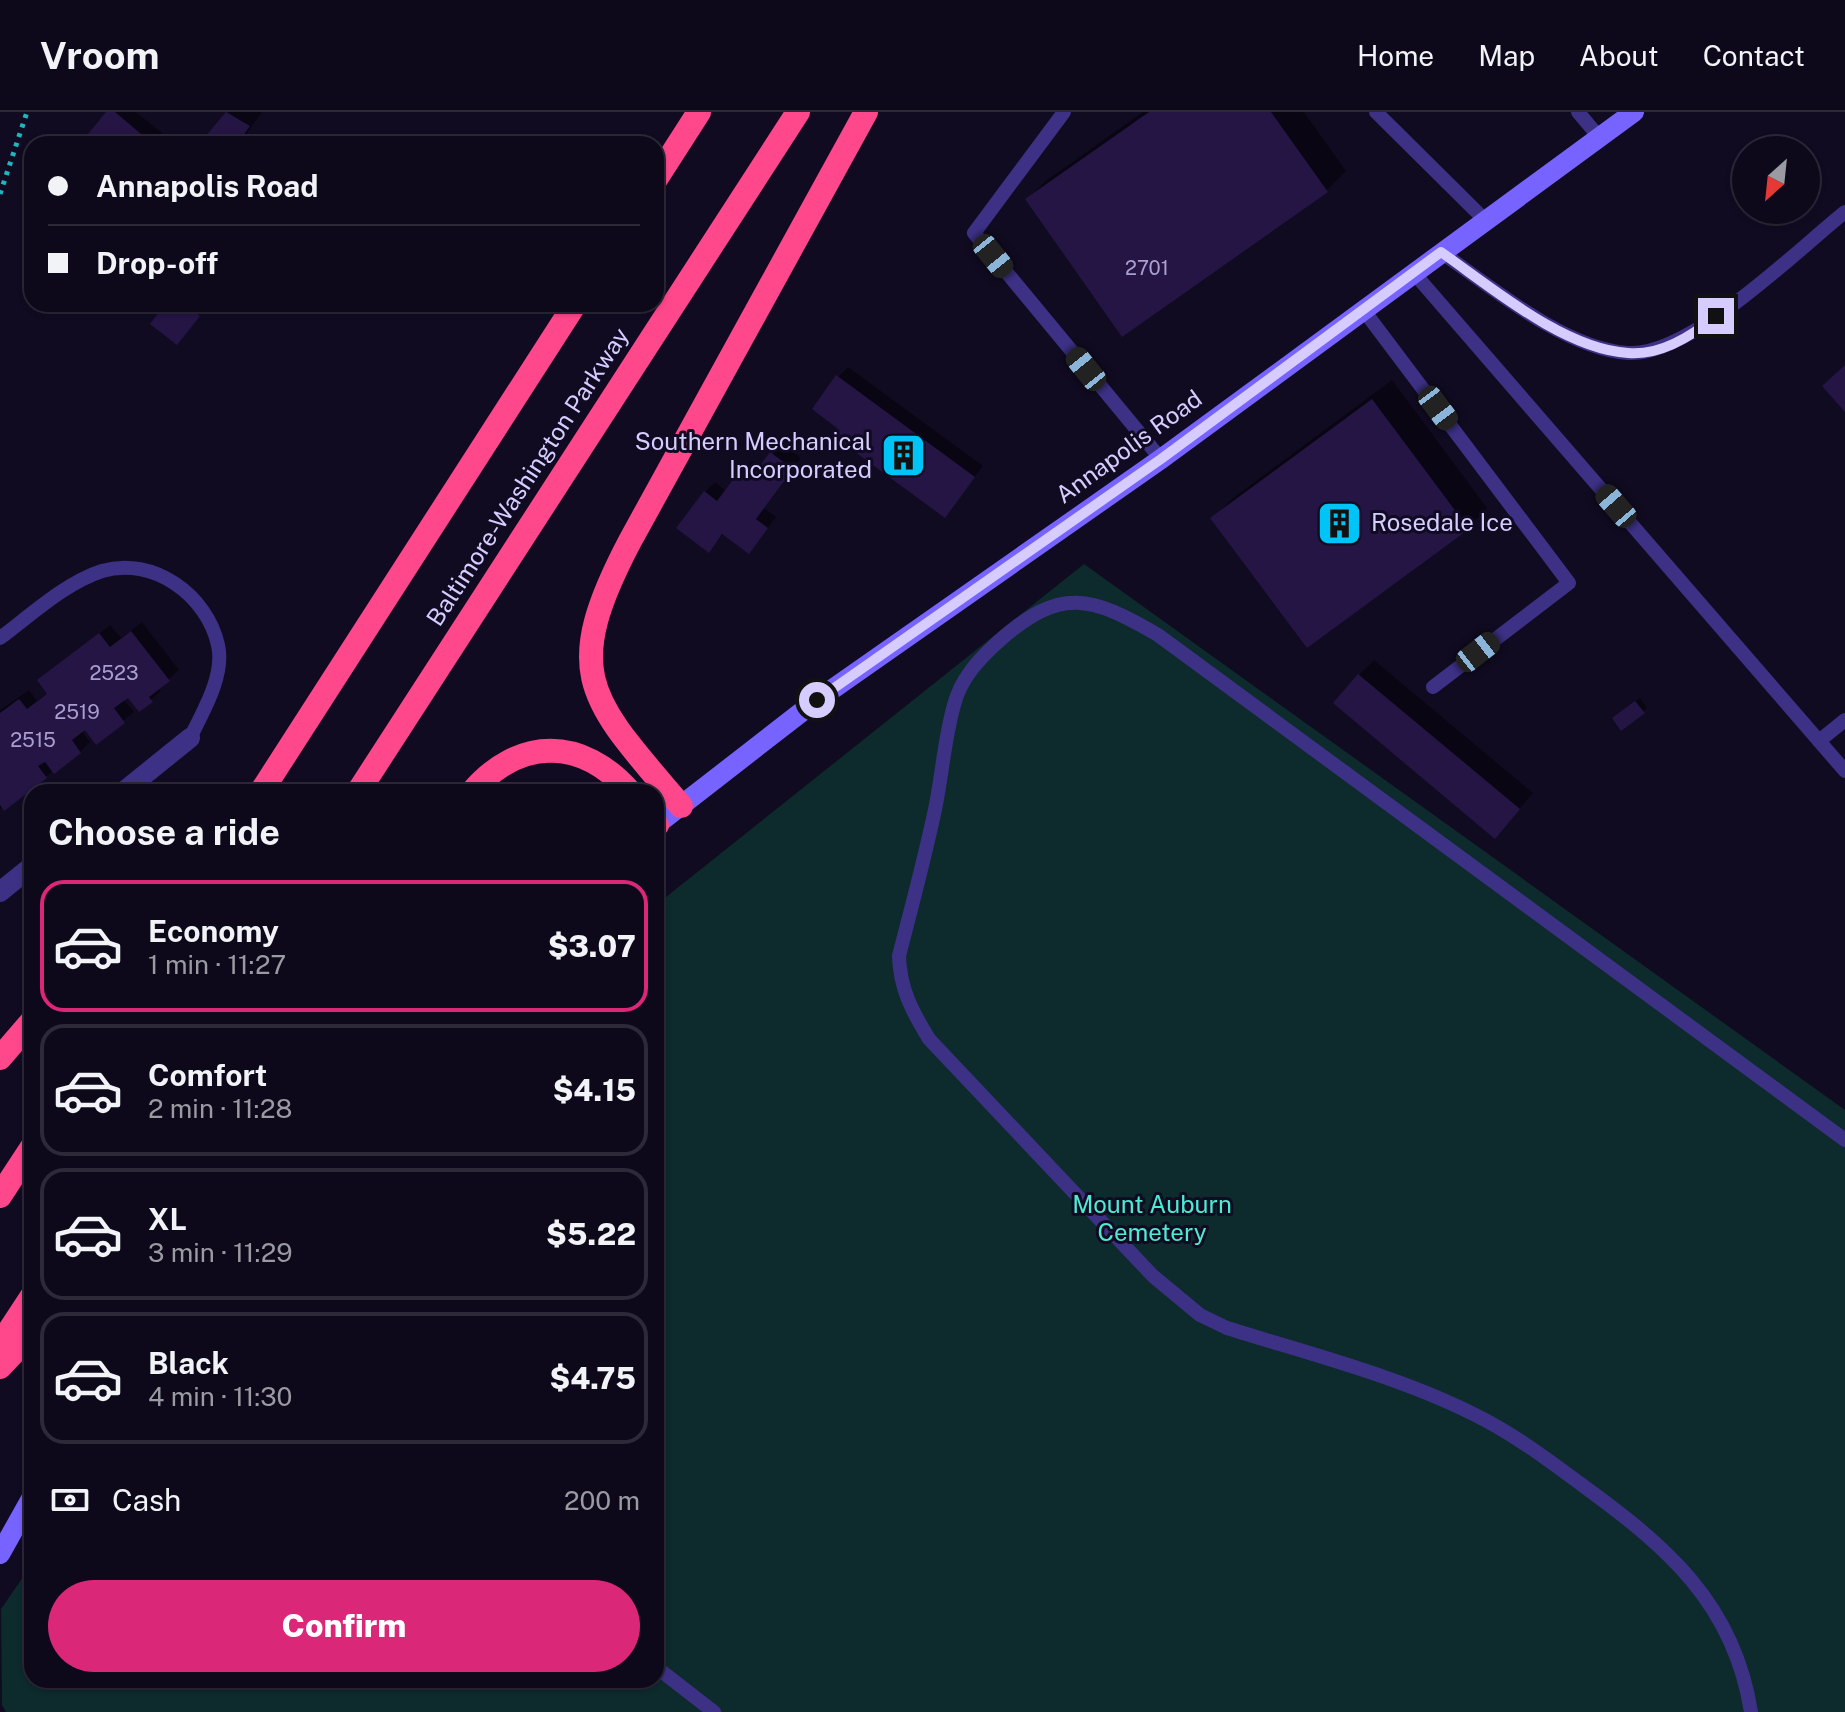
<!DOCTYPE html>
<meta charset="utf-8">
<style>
body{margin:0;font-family:"Public Sans",sans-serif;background:#1b1627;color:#f1f3f6;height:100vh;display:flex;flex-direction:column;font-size:30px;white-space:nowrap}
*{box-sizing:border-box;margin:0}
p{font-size:26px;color:#9a9aa2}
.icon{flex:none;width:44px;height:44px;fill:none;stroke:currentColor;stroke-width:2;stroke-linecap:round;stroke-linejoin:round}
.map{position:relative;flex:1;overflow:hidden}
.panel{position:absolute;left:24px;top:672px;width:640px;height:904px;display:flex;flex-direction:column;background:#0d081a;border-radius:24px;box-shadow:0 2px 6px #0004,0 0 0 2px #2d2939}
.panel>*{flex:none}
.banner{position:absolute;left:24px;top:24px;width:640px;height:176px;border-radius:24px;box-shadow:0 2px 6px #0004,0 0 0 2px #2d2939;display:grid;align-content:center;height:176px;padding:0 24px;background:#0d081a}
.needle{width:52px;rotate:207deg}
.tools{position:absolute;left:1732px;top:24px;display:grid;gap:16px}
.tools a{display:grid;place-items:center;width:88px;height:88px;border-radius:50%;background:#0d081a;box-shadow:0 2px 6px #0004,0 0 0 2px #2d2939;font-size:40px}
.end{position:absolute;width:36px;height:36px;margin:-18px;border:10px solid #d7ccff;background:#111;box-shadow:0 0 0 4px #111}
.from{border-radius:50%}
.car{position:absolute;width:24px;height:48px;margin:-24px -12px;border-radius:10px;box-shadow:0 0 6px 2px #0007;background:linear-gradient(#222 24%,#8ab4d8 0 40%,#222 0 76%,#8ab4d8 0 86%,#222 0)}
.banner b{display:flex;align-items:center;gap:28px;height:76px;font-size:30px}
.banner b+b{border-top:2px solid #2d2939}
.banner i{width:20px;height:20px;background:#f1f3f6}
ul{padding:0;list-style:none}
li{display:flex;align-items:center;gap:24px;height:132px;margin:0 16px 12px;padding:0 8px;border:4px solid #2d2939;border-radius:24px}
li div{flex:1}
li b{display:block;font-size:30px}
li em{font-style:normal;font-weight:800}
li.on{border-color:#db2777}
li>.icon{width:72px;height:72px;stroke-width:1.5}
h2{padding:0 24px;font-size:36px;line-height:96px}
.pay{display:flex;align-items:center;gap:20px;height:88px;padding:0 24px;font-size:30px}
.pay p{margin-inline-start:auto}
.primary-button{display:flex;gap:16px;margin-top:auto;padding:16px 24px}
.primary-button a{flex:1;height:92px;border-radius:48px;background:#db2777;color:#fff;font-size:32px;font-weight:800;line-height:92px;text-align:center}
header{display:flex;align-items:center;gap:48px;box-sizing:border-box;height:112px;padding:0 40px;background:#0d081a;border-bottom:2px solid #2d2939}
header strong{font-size:38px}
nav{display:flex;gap:44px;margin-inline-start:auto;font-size:28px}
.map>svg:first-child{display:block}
.green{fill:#0d2a2c}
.shadow{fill:#0007}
.building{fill:#241545}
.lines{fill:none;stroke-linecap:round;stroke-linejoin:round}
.path{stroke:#21b6bd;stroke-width:5;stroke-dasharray:4 6;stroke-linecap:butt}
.service{stroke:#3d3186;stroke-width:14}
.minor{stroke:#3d3186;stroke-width:20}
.secondary{stroke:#7763ff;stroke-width:20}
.motorway{stroke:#ff478c;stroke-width:24}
.route{stroke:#d7ccff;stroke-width:10}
.labels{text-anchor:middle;stroke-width:6;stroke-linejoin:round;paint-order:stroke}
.number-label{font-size:20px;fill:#aa9ed0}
.poi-label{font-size:24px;fill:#d7ccff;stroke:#110b22;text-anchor:end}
.street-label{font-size:24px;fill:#d7ccff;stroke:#110b22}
.park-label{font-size:24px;fill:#4cebd4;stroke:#110b22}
</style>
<header>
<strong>Vroom</strong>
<nav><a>Home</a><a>Map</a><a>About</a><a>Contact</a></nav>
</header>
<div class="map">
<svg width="1845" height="1600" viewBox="0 0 1845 1600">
<rect width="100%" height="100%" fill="#110b22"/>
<path class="green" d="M1084,452L1845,998V1600H6L2,1593L1,1497L32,1452V1568H656V793Z"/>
<g class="shadow">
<path d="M109,0H136L162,21L153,32H84Z"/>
<path d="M228,0H262L247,21L264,32H202Z"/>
<path d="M1143,0H1304L1346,59L1326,79L1027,87L1047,68Z"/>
<path d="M168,192H195L203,198L181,227Z"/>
<path d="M848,255L983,354L945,403L840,316L838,265Z"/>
<path d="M1392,268L1487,396L1468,416L1213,406L1233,386Z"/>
<path d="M782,331L801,346L764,396L776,405L749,440L724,421L709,438L705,380L715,370L727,380L752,348L761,356Z"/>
<path d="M142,510L179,558L159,576L161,579L151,588L128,583L123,587L134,600L97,630L85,615L81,618L90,630L80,640L0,697V598L29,578L37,589L49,581L39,568L110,513L121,526Z"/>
<path d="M1374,548L1533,681L1509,709L1359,563Z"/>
<path d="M1640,586L1647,596L1643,600L1619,602Z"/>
</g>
<g class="building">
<path d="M106,0H115L153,32H80Z"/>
<path d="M226,0L250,14L237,32H199Z"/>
<path d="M1149,0H1271L1328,80L1122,225L1025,87Z"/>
<path d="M165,192H185L200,204L177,233L150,212Z"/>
<path d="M1845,253V300L1822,274Z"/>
<path d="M836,263L975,365L945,406L832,323L837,316L812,297Z"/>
<path d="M1372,287L1469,417L1307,536L1210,406Z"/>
<path d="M770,340L793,357L756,407L768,416L749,442L722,422L709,441L676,416L704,379L717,389L741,357L752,365Z"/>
<path d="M131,519L170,569L149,585L153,590L139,600L128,586L114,596L125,611L96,633L85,618L72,628L81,641L54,662L45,650L38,654L47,666L4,699L0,693V601L19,587L27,597L47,582L37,568L99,521L110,535Z"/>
<path d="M1358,562L1520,697L1495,727L1333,591Z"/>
<path d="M1635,589L1645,601L1621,619L1612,606Z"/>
</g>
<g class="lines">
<path class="path" d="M0,82L27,0"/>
<g class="service">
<path d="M1064,0L974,121L1161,347"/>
<path d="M1376,0L1485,108"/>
<path d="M1578,0L1599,25"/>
<path d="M1441,140C1491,175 1565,237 1628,241C1690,245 1796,139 1845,100"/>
<path d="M1413,160L1845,659"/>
<path d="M1362,196L1569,471L1433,575"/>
<path d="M0,526C31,503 65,471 102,459C153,444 207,483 218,533C225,563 203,600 190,626"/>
<path d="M1819,629L1845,608"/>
<path d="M656,1555L714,1600"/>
<path d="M1751,1600C1734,1491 1666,1434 1582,1373C1551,1350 1519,1326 1485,1308C1406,1266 1313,1243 1227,1216L1200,1203L1153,1164L929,927C912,899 900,877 899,844C911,797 924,749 934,702C942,666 944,628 954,593C961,566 979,547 999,529C1061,474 1091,484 1158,523L1845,1028"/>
</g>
<g class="minor">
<path d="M123,680L190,626"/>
<path d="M0,780L32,754"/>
</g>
<g class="secondary">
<path d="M656,713L817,588L1161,347L1634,0"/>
<path d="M0,1442L32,1385"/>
</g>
<g class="motorway">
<path d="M656,67L699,0"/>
<path d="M261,680L575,192"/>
<path d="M358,680L798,0"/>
<path d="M472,680C519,625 582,625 630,680"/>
<path d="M681,694C590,587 559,564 630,429L866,0"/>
<path d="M656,711L657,713"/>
<path d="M0,946L32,909"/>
<path d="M0,1084L32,1035"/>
<path d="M0,1233L32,1184"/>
<path d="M0,1255L32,1221"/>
</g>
</g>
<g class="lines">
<path class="route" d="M817,588L1161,347L1441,140C1491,175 1564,237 1628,241C1660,244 1692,224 1716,204"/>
</g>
<defs>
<symbol id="building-square" viewBox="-11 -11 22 22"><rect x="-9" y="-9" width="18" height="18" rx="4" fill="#00c4f7" stroke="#110b22"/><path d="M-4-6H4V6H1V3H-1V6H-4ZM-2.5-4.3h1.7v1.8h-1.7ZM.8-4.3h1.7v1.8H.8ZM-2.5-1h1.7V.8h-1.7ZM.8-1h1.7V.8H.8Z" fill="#111"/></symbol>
</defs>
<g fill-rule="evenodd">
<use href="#building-square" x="878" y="318" width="51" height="51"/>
<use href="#building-square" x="1314" y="386" width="51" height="51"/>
</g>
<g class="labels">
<g class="number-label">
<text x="1147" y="163">2701</text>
<text x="114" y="568">2523</text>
<text x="77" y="607">2519</text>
<text x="33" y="635">2515</text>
</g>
<g class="poi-label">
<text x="872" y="338">Southern Mechanical<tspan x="872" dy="28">Incorporated</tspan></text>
<text x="1371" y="419" text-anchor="start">Rosedale Ice</text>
</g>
<g class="street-label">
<text transform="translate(1129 335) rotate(-36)" y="8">Annapolis Road</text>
<text transform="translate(528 365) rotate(-57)" y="8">Baltimore-Washington Parkway</text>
</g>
<g class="park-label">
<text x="1152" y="1101">Mount Auburn<tspan x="1152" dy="28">Cemetery</tspan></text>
</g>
</g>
</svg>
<div class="tools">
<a><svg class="needle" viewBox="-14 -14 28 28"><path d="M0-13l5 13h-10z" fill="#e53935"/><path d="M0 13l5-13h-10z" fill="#9a9aa2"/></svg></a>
</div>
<i class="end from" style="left:817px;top:588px"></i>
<i class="end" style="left:1716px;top:204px"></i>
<i class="car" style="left:993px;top:144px;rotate:141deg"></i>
<i class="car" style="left:1086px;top:257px;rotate:321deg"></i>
<i class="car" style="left:1438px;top:296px;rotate:143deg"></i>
<i class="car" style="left:1616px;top:394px;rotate:319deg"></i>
<i class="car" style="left:1478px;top:540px;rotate:52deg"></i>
<div class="banner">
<b><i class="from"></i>Annapolis Road</b>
<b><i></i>Drop-off</b>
</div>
<section class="panel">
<h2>Choose a ride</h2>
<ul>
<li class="on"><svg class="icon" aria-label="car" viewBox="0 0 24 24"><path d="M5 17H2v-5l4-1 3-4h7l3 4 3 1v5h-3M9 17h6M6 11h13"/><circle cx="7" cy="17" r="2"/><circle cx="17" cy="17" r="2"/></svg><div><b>Economy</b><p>1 min · 11:27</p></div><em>$3.07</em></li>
<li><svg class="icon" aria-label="car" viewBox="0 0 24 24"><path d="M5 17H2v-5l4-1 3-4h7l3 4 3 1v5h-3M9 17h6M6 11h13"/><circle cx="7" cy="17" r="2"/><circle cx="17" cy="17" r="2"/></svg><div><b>Comfort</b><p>2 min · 11:28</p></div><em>$4.15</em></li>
<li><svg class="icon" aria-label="car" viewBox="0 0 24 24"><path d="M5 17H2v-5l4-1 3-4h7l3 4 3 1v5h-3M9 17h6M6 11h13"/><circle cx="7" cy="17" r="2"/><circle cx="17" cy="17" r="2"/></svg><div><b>XL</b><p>3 min · 11:29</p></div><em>$5.22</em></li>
<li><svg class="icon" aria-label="car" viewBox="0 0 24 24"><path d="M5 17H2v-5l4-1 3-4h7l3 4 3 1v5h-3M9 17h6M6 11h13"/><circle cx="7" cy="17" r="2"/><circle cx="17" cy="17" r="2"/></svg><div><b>Black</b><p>4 min · 11:30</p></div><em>$4.75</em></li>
</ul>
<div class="pay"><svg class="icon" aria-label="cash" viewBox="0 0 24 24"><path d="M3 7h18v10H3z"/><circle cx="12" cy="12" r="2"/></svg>Cash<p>200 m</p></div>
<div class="primary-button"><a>Confirm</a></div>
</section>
</div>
